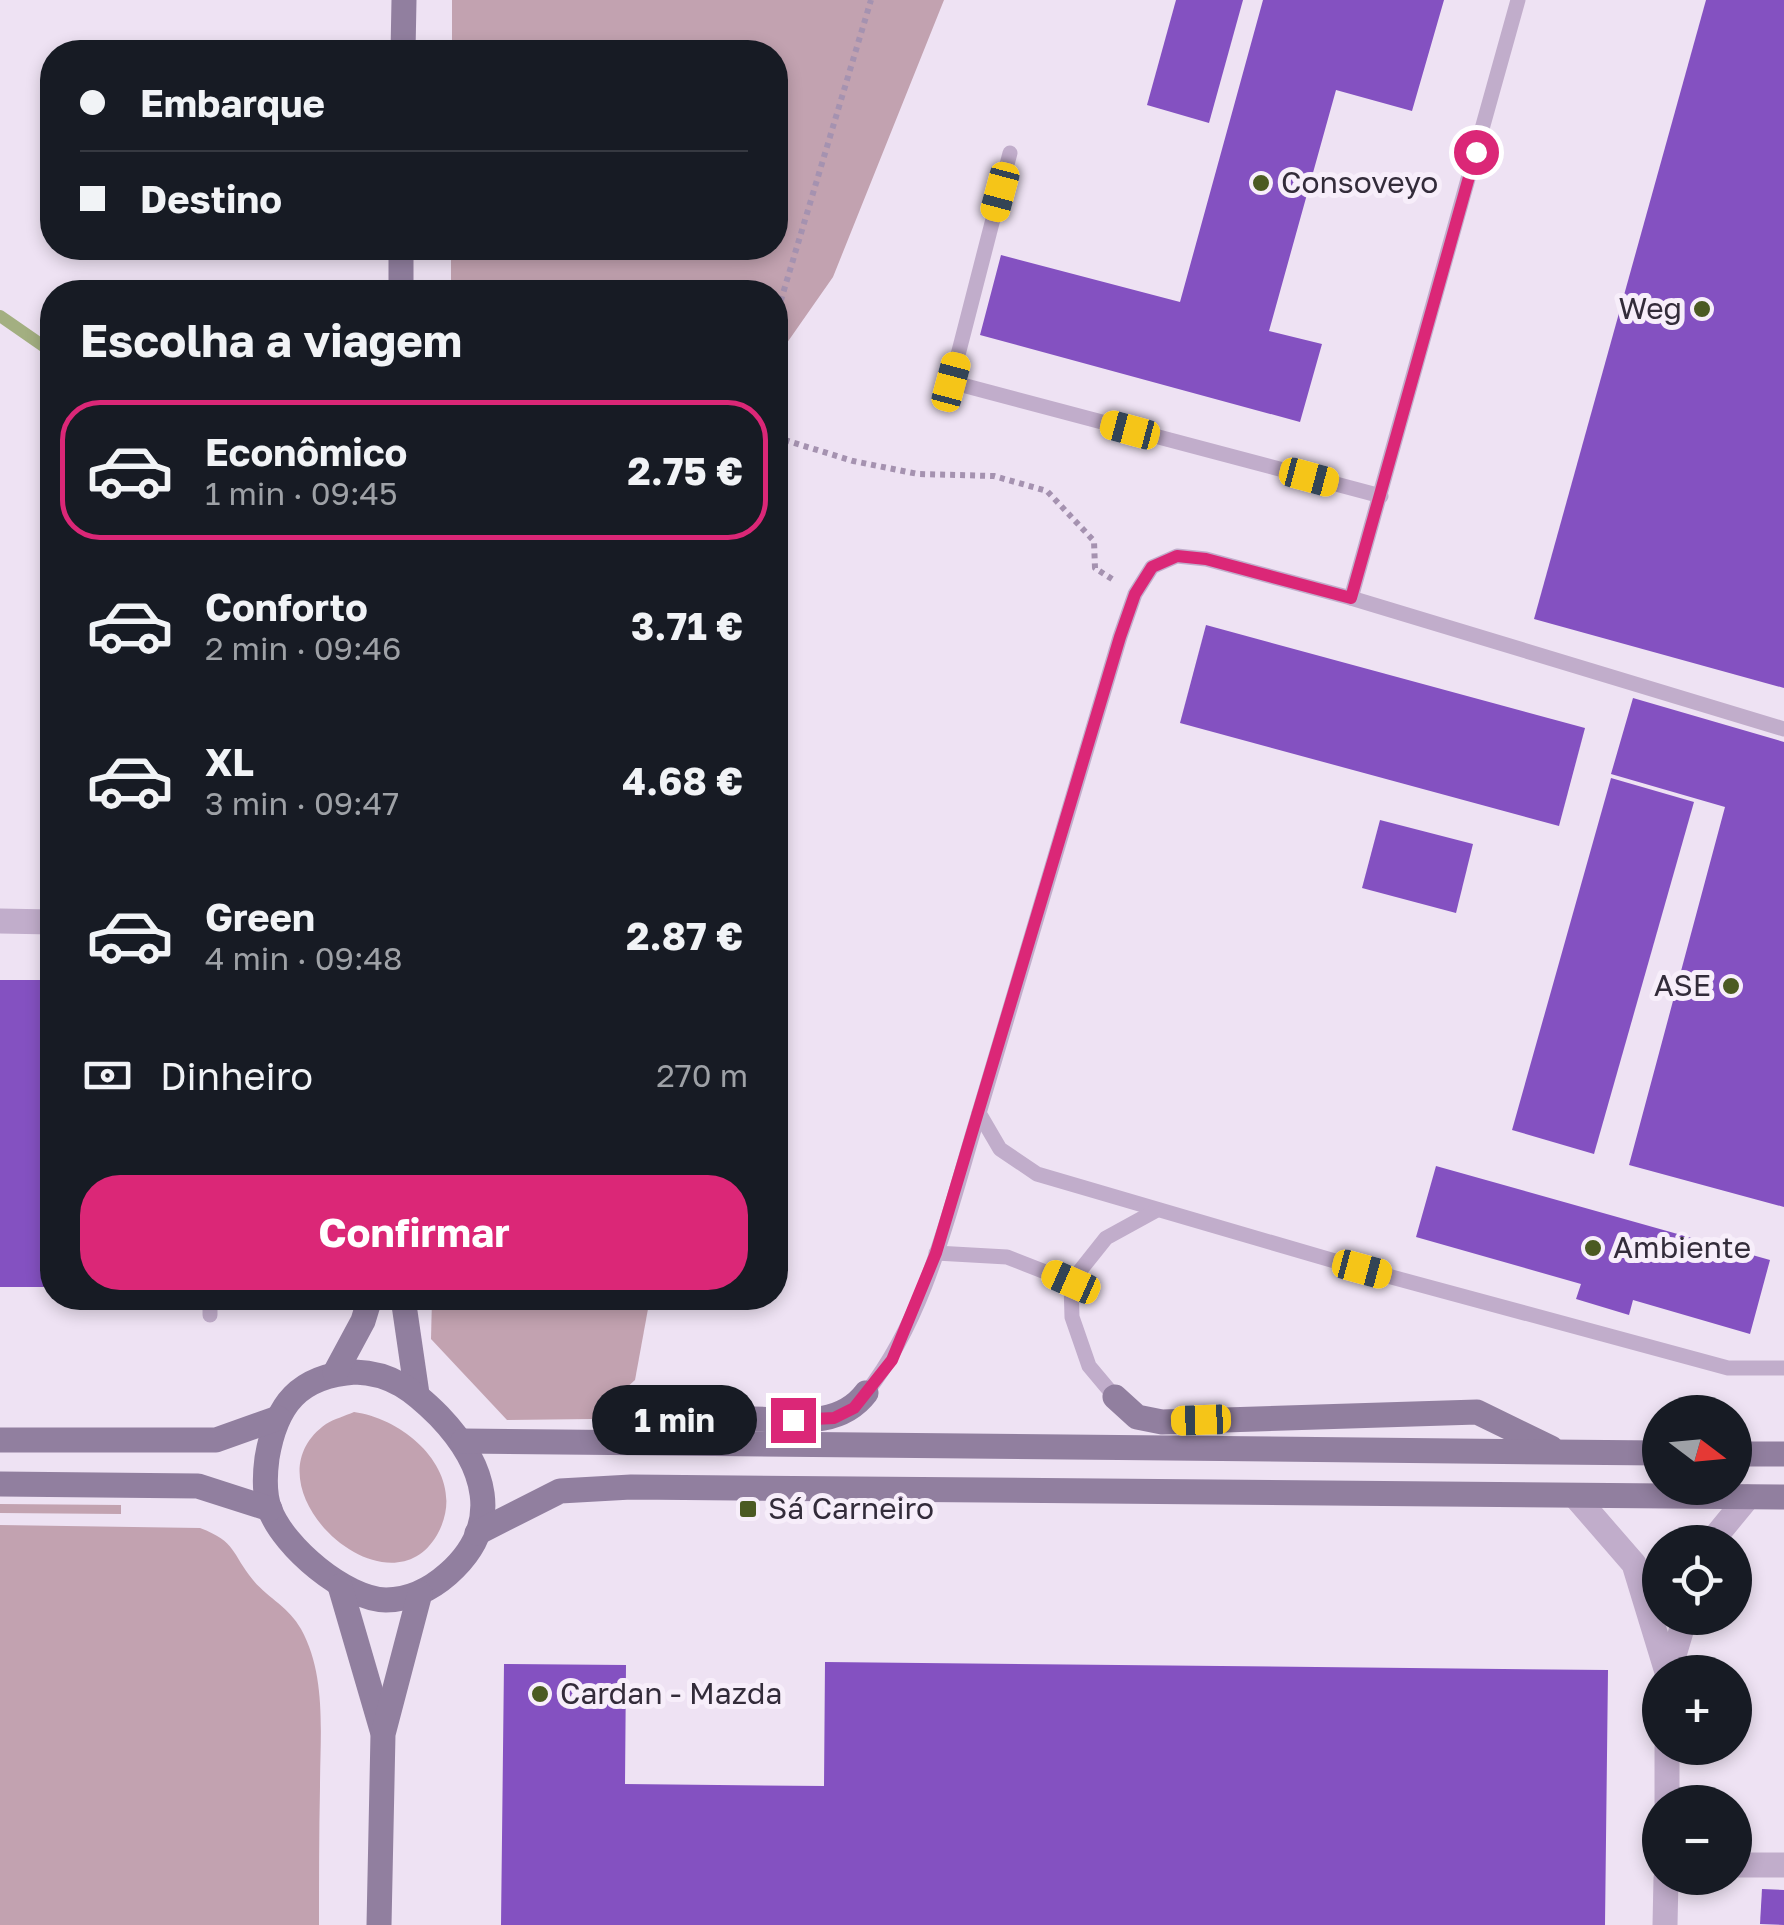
<!DOCTYPE html>
<html lang="pt">
<meta charset="utf-8">
<style>
body{margin:0;font-family:"Golos Text",sans-serif;background:#242831;color:#f1f3f6;height:100vh;display:flex;flex-direction:column;font-size:38px;white-space:nowrap}
*{box-sizing:border-box;margin:0}
p{font-size:32px;color:#9ea1a6}
.icon{flex:none;width:55px;height:55px;fill:none;stroke:currentColor;stroke-width:2;stroke-linecap:round;stroke-linejoin:round}
.map{position:relative;flex:1;overflow:hidden}
.sheet{position:absolute;left:40px;top:280px;width:748px;height:1030px;display:flex;flex-direction:column;background:#171b24;border-radius:40px;box-shadow:0 5px 15px #0003}
.sheet>*{flex:none}
.guide{position:absolute;left:40px;top:40px;width:748px;height:220px;border-radius:40px;box-shadow:0 5px 15px #0003;display:grid;align-content:center;height:220px;padding:0 40px;background:#171b24}
.needle{width:65px;rotate:106deg}
.fabs{position:absolute;left:1642px;top:1395px;display:grid;gap:20px}
.fabs a{display:grid;place-items:center;width:110px;height:110px;border-radius:50%;background:#171b24;box-shadow:0 5px 15px #0003;font-size:50px}
.end{position:absolute;width:45px;height:45px;margin:-22px;border:12px solid #db2777;background:#fff;box-shadow:0 0 0 5px #fff}
.from{border-radius:50%}
.bubble{position:absolute;height:70px;border-radius:35px;background:#171b24;box-shadow:0 5px 15px #0003;font-size:32px;font-weight:700;line-height:70px;text-align:center}
.car{position:absolute;width:30px;height:60px;margin:-30px -15px;border-radius:12px;box-shadow:0 0 8px 2px #0007;background:linear-gradient(#f5c518 24%,#345 0 40%,#f5c518 0 76%,#345 0 86%,#f5c518 0)}
.guide b{display:flex;align-items:center;gap:35px;height:95px;font-size:38px}
.guide b+b{border-top:2px solid #363941}
.guide i{width:25px;height:25px;background:#f1f3f6}
ul{padding:0;list-style:none}
li{display:flex;align-items:center;gap:30px;height:140px;margin:0 20px 15px;padding:0 20px;border:5px solid transparent;border-radius:40px}
li div{flex:1}
li b{display:block;font-size:38px}
li em{font-style:normal;font-weight:700}
li.selected{border-color:#db2777}
li>.icon{width:90px;height:90px;stroke-width:1.5}
h2{padding:0 40px;font-size:45px;line-height:120px}
.pay{display:flex;align-items:center;gap:25px;height:110px;padding:0 40px;font-size:38px}
.pay p{margin-inline-start:auto}
.button{display:flex;gap:20px;margin-top:auto;padding:20px 40px}
.button a{flex:1;height:115px;border-radius:40px;background:#db2777;color:#fff;font-size:40px;font-weight:700;line-height:115px;text-align:center}
.map>svg:first-child{display:block}
.green{fill:#c2a2b0}
.lines{fill:none;stroke-linecap:round;stroke-linejoin:round}
.stream{stroke:#a3af81;stroke-width:12}
.building{fill:#8451c1}
.path{stroke:#a592b0;stroke-width:6;stroke-dasharray:5 5;stroke-linecap:butt}
.service{stroke:#c1adcb;stroke-width:15}
.minor{stroke:#c1adcb;stroke-width:25}
.secondary{stroke:#917f9f;stroke-width:25}
.route{stroke:#db2777;stroke-width:12}
.poi-dot{fill:#4b5a22;stroke:#f7eefa;stroke-width:4}
.labels{text-anchor:middle;stroke-width:10;stroke-linejoin:round;paint-order:stroke}
.poi-label{font-size:30px;fill:#332c3a;stroke:#f7eefa;text-anchor:start}
</style>
<div class="map">
<svg width="1784" height="1925" viewBox="0 0 1784 1925">
<rect width="100%" height="100%" fill="#eee2f3"/>
<g class="green">
<path d="M452,0H944L833,277L775,360V292H451V248H775V52H452Z"/>
<path d="M432,1298H650L635,1380L592,1419L507,1420L431,1339Z"/>
<path d="M354,1412C410,1420 470,1477 437,1535C387,1621 240,1485 326,1424C334,1419 345,1416 354,1412Z"/>
<path d="M0,1504L121,1505V1514L0,1513Z"/>
<path d="M0,1525L200,1528C237,1542 231,1553 253,1580C268,1598 289,1607 301,1629C327,1676 320,1735 320,1787C319,1833 319,1879 319,1925H0Z"/>
</g>
<g class="lines">
<path class="stream" d="M0,316L52,352"/>
</g>
<g class="building">
<path d="M1176,0H1243L1209,123L1147,105Z"/>
<path d="M1263,0H1444L1412,111L1336,90L1269,331L1322,344L1300,422L980,335L1001,255L1180,302Z"/>
<path d="M1706,0H1784V688L1534,619Z"/>
<path d="M1206,625L1585,728L1559,826L1180,723Z"/>
<path d="M1633,698L1784,742V1207L1629,1165L1725,807L1611,774Z"/>
<path d="M1611,778L1694,802L1594,1154L1512,1130Z"/>
<path d="M1380,820L1473,844L1456,913L1362,888Z"/>
<rect x="0" y="980" width="52" height="307"/>
<path d="M1436,1166L1770,1260L1750,1334L1633,1300L1629,1315L1576,1299L1581,1284L1416,1237Z"/>
<path d="M825,1662L1608,1670L1605,1925H501L504,1664L626,1665L625,1784L824,1786Z"/>
<path d="M1762,1889L1784,1890V1925L1760,1924Z"/>
</g>
<g class="lines">
<g class="path">
<path d="M775,320L871,0"/>
<path d="M775,437L853,461L918,474L994,476L1047,491L1094,541L1095,568L1115,581"/>
</g>
<g class="service">
<path d="M1518,0L1351,598L1206,559L1177,556L1152,567L1135,594L1120,637L979,1113L1000,1149L1037,1174L1362,1269L1728,1368H1784"/>
<path d="M1010,153L951,382L1381,496"/>
<path d="M1351,598L1784,729"/>
<path d="M936,1253L1007,1257L1071,1282"/>
<path d="M210,1315V1298"/>
<path d="M866,1393C928,1314 950,1207 979,1113"/>
<path d="M1115,1397L1089,1366L1072,1317L1071,1282L1106,1238L1157,1210"/>
</g>
<g class="minor">
<path d="M0,921L52,922"/>
<path d="M1575,1496L1634,1564L1667,1672"/>
<path d="M1711,1542L1748,1497"/>
<path d="M1669,1672L1685,1618"/>
<path d="M1667,1802V1748"/>
<path d="M1735,1865H1784"/>
<path d="M1665,1925L1666,1878"/>
</g>
<g class="secondary">
<path d="M403,52L404,0"/>
<path d="M401,292V248"/>
<path d="M403,1298L417,1394"/>
<path d="M355,1372C392,1373 414,1391 439,1416C485,1464 505,1524 448,1574C431,1589 409,1600 386,1600C345,1599 284,1547 270,1510C264,1495 265,1473 267,1458C276,1404 299,1376 355,1372Z"/>
<path d="M335,1373L363,1321L370,1298"/>
<path d="M1115,1397L1137,1417L1162,1422L1477,1412L1551,1448"/>
<path d="M663,1436C685,1430 710,1420 733,1419C778,1416 835,1434 866,1393"/>
<path d="M0,1440H216L278,1418"/>
<path d="M463,1441L1660,1453"/>
<path d="M1735,1454H1784"/>
<path d="M0,1484L198,1486L270,1509"/>
<path d="M477,1533L560,1491L631,1487L1784,1497"/>
<path d="M340,1586L382,1730"/>
<path d="M379,1925L383,1734L420,1593"/>
</g>
</g>
<g class="lines">
<path class="route" d="M793,1420L834,1418L854,1408L892,1360L936,1253L1120,637L1135,594L1152,567L1177,556L1206,559L1351,598L1476,152"/>
</g>
<g class="poi-dot">
<circle cx="1261" cy="183" r="10"/>
<circle cx="1702" cy="309" r="10"/>
<circle cx="1731" cy="986" r="10"/>
<circle cx="1593" cy="1248" r="10"/>
<rect x="738" y="1499" width="20" height="20" rx="5"/>
<circle cx="540" cy="1694" r="10"/>
</g>
<g class="labels">
<g class="poi-label">
<text x="1281" y="193">Consoveyo</text>
<text x="1682" y="319" text-anchor="end">Weg</text>
<text x="1711" y="996" text-anchor="end">ASE</text>
<text x="1613" y="1258">Ambiente</text>
<text x="768" y="1519">Sá Carneiro</text>
<text x="560" y="1704">Cardan - Mazda</text>
</g>
</g>
</svg>
<div class="fabs">
<a><svg class="needle" viewBox="-14 -14 28 28"><path d="M0-13l5 13h-10z" fill="#e53935"/><path d="M0 13l5-13h-10z" fill="#9ea1a6"/></svg></a>
<a><svg class="icon" aria-label="locate" viewBox="0 0 24 24"><circle cx="12" cy="12" r="6"/><path d="M12 2v4M12 18v4M2 12h4M18 12h4"/></svg></a>
<a>+</a>
<a>−</a>
</div>
<i class="end from" style="left:1476px;top:152px"></i>
<i class="end" style="left:793px;top:1420px"></i>
<div class="bubble" style="left:592px;top:1385px;width:165px">1 min</div>
<i class="car" style="left:1000px;top:192px;rotate:195deg"></i>
<i class="car" style="left:951px;top:382px;rotate:15deg"></i>
<i class="car" style="left:1130px;top:430px;rotate:285deg"></i>
<i class="car" style="left:1309px;top:477px;rotate:105deg"></i>
<i class="car" style="left:1362px;top:1269px;rotate:105deg"></i>
<i class="car" style="left:1071px;top:1282px;rotate:294deg"></i>
<i class="car" style="left:1201px;top:1420px;rotate:268deg"></i>
<div class="guide">
<b><i class="from"></i>Embarque</b>
<b><i></i>Destino</b>
</div>
<section class="sheet">
<h2>Escolha a viagem</h2>
<ul>
<li class="selected"><svg class="icon" aria-label="car" viewBox="0 0 24 24"><path d="M5 17H2v-5l4-1 3-4h7l3 4 3 1v5h-3M9 17h6M6 11h13"/><circle cx="7" cy="17" r="2"/><circle cx="17" cy="17" r="2"/></svg><div><b>Econômico</b><p>1 min · 09:45</p></div><em>2.75 €</em></li>
<li><svg class="icon" aria-label="car" viewBox="0 0 24 24"><path d="M5 17H2v-5l4-1 3-4h7l3 4 3 1v5h-3M9 17h6M6 11h13"/><circle cx="7" cy="17" r="2"/><circle cx="17" cy="17" r="2"/></svg><div><b>Conforto</b><p>2 min · 09:46</p></div><em>3.71 €</em></li>
<li><svg class="icon" aria-label="car" viewBox="0 0 24 24"><path d="M5 17H2v-5l4-1 3-4h7l3 4 3 1v5h-3M9 17h6M6 11h13"/><circle cx="7" cy="17" r="2"/><circle cx="17" cy="17" r="2"/></svg><div><b>XL</b><p>3 min · 09:47</p></div><em>4.68 €</em></li>
<li><svg class="icon" aria-label="car" viewBox="0 0 24 24"><path d="M5 17H2v-5l4-1 3-4h7l3 4 3 1v5h-3M9 17h6M6 11h13"/><circle cx="7" cy="17" r="2"/><circle cx="17" cy="17" r="2"/></svg><div><b>Green</b><p>4 min · 09:48</p></div><em>2.87 €</em></li>
</ul>
<div class="pay"><svg class="icon" aria-label="cash" viewBox="0 0 24 24"><path d="M3 7h18v10H3z"/><circle cx="12" cy="12" r="2"/></svg>Dinheiro<p>270 m</p></div>
<div class="button"><a>Confirmar</a></div>
</section>
</div>
